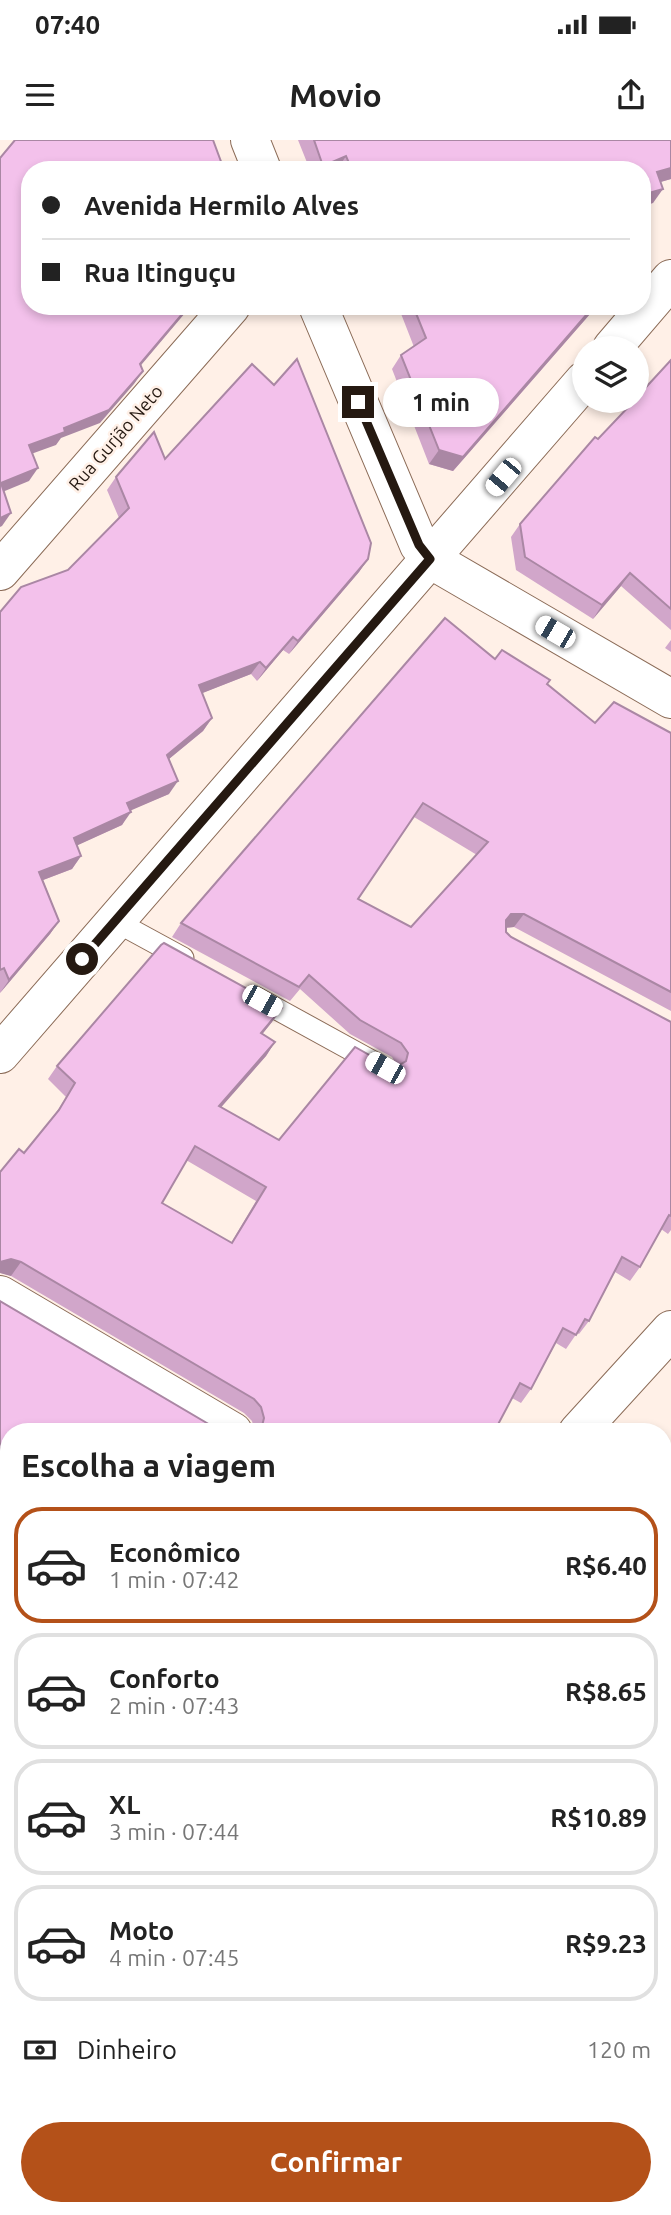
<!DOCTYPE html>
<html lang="pt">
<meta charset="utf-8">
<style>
body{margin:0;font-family:Ubuntu,sans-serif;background:#f6f6f6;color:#222;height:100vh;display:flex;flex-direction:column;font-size:26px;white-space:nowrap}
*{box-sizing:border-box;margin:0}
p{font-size:23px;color:#767676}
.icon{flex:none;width:38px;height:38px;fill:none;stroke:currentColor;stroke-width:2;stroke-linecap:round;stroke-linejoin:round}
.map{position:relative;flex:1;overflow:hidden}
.sheet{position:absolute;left:0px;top:1283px;width:672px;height:793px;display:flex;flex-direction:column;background:#fff;border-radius:28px 28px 0 0;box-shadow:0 4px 10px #0003}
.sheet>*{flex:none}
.guide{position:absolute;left:21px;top:21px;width:630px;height:154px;border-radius:28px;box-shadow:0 4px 10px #0003;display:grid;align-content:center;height:154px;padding:0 21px;background:#fff}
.tools{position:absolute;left:572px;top:196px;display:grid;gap:14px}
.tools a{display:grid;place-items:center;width:77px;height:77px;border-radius:50%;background:#fff;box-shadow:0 4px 10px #0003;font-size:35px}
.end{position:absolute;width:32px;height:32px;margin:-16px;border:9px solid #251911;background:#fff;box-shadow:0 0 0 4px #fff}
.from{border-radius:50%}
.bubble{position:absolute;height:49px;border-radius:24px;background:#fff;box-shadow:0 4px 10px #0003;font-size:23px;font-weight:700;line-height:49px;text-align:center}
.car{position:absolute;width:21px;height:42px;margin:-21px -10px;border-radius:9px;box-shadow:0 0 5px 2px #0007;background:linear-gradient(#fff 24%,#345 0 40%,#fff 0 76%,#345 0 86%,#fff 0)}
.guide b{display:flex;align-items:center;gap:24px;height:66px;font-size:26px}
.guide b+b{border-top:2px solid #e0e0e0}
.guide i{width:18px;height:18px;background:#222}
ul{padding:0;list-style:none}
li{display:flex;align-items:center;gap:21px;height:116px;margin:0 14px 10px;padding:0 7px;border:4px solid #e0e0e0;border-radius:28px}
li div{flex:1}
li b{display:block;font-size:26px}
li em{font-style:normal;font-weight:700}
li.selected{border-color:#b45119}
li>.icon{width:63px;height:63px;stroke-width:1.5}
h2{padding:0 21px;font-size:32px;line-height:84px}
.pay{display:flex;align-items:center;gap:18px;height:77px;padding:0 21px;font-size:26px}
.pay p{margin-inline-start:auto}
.button{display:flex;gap:14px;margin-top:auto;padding:14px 21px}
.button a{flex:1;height:80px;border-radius:42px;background:#b45119;color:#fff;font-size:28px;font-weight:700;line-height:80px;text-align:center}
.status{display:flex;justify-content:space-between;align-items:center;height:49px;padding:0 35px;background:#fff;direction:ltr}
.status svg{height:19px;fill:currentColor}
header{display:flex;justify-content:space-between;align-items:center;height:91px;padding:0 21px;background:#fff;font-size:32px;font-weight:700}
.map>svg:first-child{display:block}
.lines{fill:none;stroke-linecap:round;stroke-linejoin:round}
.service-casing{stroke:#8b6b57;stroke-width:23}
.minor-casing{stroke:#8b6b57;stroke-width:40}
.secondary-casing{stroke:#8b6b57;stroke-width:40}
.service{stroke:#fff;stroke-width:21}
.minor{stroke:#fff;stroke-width:38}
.secondary{stroke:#fff;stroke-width:38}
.rail-casing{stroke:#95877f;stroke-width:8}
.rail{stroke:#fff0e7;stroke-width:5;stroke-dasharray:16;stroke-linecap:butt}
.wall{fill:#d1a6ca;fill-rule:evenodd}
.shaded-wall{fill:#aa87a4}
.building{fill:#f3c1eb;stroke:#aa87a4;stroke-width:2;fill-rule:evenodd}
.route{stroke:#251911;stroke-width:9}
.labels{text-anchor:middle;stroke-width:5;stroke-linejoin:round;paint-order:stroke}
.street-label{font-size:18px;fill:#251911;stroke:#fff0e7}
</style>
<div class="status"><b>07:40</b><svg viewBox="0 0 49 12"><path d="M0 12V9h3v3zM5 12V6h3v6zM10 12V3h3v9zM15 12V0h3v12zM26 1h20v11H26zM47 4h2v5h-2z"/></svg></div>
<header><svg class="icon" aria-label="menu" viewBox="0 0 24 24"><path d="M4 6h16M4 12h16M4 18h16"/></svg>Movio<svg class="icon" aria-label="share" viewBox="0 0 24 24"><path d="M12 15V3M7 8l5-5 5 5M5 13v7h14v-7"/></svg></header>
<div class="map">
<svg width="671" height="2075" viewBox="0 0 671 2075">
<rect width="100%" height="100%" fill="#fff0e7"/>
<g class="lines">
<defs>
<g id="service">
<path d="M115,781L183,818"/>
<path d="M255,857L377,924"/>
<path d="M663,2005L671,2006"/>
</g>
<g id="minor">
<path d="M612,208L671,139"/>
<path d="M0,431L231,166"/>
<path d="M0,914L584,241"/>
<path d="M0,1155L233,1292"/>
<path d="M578,1292L671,1190"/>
</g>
<g id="secondary">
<path d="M250,0L262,30"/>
<path d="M318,166L419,405L430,419L671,559"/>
</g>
</defs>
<use href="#service" class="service-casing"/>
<use href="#minor" class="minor-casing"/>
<use href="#secondary" class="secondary-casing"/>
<use href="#service" class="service"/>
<use href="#minor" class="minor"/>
<use href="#secondary" class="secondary"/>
<defs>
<g id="rail">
<path d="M0,1919L9,1923"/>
<path d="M0,1956L9,1959"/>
<path d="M0,2006L9,2009"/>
<path d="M0,2039L9,2043"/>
<path d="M70,2067L90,2075"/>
<path d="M184,2067L215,2075"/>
<path d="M366,2067L416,2075"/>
<path d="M627,2067L671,2071"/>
</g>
</defs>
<use href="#rail" class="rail-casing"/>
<use href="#rail" class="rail"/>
</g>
<g class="wall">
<path d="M298,0H671V39L660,42L653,63L642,66V30H310Z"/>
<path d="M398,166H597L453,331L429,324L392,229L401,215L414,207Z"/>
<path d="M671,220V490L621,446L593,479L516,430L511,397L520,384Z"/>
<path d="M165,319L368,419L359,432L289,514L283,510L257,541L251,534L202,553L212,578L203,591L169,619V654L130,670L122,685L77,705L81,716L72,729L43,740L59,781L50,794L0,853V472L68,430L119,378L107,350L116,337Z"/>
<path d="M671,500V512L665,508Z"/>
<path d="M495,519L547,544L595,583L671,593V871L514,787L506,788V792L511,797L671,882V1090L668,1094L661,1089L640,1127L630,1141L615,1132L589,1181L579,1194L577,1193L566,1209L556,1203L531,1249L521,1263L512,1258L494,1292H255L252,1281L244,1273L11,1136L1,1133L24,1013L54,976L66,957L48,939L57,926L272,882L262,894L275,902L266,916L221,967L279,1000L389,926L396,927L397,926L392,917L350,894L300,849L290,861L172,797L181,783ZM414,677L477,715L411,787L358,759ZM186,1020L256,1061L231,1103L162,1063Z"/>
<path d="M671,1317V1343L663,1339V1331Z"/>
<path d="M663,1388L671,1392V1581L663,1578Z"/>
<path d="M9,1450V1596L0,1592Z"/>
<path d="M663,1585L671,1591V1982L663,1978Z"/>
<path d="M0,1599L9,1605V1855L0,1851Z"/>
</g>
<g class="shaded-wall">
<path d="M346,16L337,30H320L323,26Z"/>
<path d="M671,28V39L647,46L657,32Z"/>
<path d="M663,49L653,63L642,66V55Z"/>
<path d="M189,166H191L131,237L140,224Z"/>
<path d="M594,166H597L453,331L429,324L439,310Z"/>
<path d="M143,231L134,244L100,283L61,298L56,305L20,318L29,305L64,288Z"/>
<path d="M38,328L29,341L0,353L1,343Z"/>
<path d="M11,373L2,386L0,387V378Z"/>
<path d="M368,419L359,432L289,514L298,501Z"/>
<path d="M630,433L621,446L593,479L602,465Z"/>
<path d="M293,497L283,510L257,541L266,528Z"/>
<path d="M260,522L251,534L190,558L199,545Z"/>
<path d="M212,578L203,591L158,628L167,615Z"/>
<path d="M178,641L169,654L118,676L127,663Z"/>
<path d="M131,672L122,685L65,711L74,698Z"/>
<path d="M81,716L72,729L30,745L39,732Z"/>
<path d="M511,774H524L514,787L502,788L506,780Z"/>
<path d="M59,781L50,794L0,853L9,840Z"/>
<path d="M282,868L272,882L252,907L261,893Z"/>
<path d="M275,902L266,916L210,980L219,966Z"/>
<path d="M11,1119L21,1122L11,1136L0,1133V1122Z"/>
<path d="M667,1565H671V1568L663,1578V1569Z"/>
<path d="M9,1578V1580L0,1592V1583L4,1580Z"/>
</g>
<g class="building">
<path d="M15,0H213L223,27L220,30H30V166H189L140,224L143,231L109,270L64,288L65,292L29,305L38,328L1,343L11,373L0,378V18Z"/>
<path d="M314,0H671V28L657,32L663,49L642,55V30H352L346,16L323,26Z"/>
<path d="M413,166H594L463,317L439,310L401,215L426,198Z"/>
<path d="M297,219L371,403L368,419L298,501L293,497L266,528L260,522L199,545L212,578L167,615L178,641L127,663L131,672L74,698L81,716L39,732L59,781L9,840L4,828L0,830V472L21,447L68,430L129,368L116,337L154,292L165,319L252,224L274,245Z"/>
<path d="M671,220V469L630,433L602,465L525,417L520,384L595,297L598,299L634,261H637V257Z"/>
<path d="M445,478L495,519L502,510L550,540L547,544L595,583L614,562L671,593V852L524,774H511L506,780V792L511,797L671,882V1076L669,1075L640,1127L622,1117L589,1181L585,1179L576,1195L563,1188L531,1249L520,1243L494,1292H259L261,1290L264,1278L261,1267L254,1259L21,1122L11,1119L0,1122V1032L19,1009L24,1013L59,970L75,943L57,926L161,805L164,803L282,868L261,893L275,902L219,966L279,1000L355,907L389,926L396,927L406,921L408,913L401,903L360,880L309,835L299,847L181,783ZM423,663L488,702L411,787L358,759ZM195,1006L266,1047L232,1103L162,1063Z"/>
<path d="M0,1161L222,1292H9V1391L0,1407Z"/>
<path d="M663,1388L671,1392V1565H667L663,1569Z"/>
<path d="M0,1442L9,1450V1578L4,1580L0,1583Z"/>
<path d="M663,1585L671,1591V1963L663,1959Z"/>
<path d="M0,1599L9,1605V1836L0,1832Z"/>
</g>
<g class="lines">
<path class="route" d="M82,819L430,419L419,405L358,262"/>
</g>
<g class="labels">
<g class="street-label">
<text transform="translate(116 298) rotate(-49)" y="6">Rua Gurjão Neto</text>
</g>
</g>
</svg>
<div class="tools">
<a><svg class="icon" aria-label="layers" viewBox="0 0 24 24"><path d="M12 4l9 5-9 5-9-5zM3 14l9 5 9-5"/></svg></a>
</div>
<i class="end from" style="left:82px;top:819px"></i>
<i class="end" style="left:358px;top:262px"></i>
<div class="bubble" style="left:383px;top:238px;width:116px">1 min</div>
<i class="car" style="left:503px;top:337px;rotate:220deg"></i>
<i class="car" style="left:555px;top:492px;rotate:300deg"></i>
<i class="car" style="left:262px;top:861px;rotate:119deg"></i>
<i class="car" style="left:385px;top:928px;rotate:299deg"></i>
<div class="guide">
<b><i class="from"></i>Avenida Hermilo Alves</b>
<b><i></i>Rua Itinguçu</b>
</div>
<section class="sheet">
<h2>Escolha a viagem</h2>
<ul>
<li class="selected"><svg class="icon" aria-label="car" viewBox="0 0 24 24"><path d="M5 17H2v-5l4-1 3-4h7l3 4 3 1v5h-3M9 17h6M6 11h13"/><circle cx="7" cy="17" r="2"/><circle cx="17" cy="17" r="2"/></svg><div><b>Econômico</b><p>1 min · 07:42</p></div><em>R$6.40</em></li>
<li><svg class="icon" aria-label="car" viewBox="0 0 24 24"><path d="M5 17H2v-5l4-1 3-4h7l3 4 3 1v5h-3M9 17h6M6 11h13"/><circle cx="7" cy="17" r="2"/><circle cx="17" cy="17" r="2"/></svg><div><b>Conforto</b><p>2 min · 07:43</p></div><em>R$8.65</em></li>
<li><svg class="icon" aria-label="car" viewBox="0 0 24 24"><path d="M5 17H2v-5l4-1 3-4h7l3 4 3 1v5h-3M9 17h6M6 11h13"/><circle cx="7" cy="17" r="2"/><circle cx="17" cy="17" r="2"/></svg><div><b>XL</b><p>3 min · 07:44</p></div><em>R$10.89</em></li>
<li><svg class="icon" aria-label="car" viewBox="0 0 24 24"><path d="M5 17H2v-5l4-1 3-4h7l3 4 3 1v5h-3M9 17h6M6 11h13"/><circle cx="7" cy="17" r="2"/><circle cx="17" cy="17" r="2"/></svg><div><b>Moto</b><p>4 min · 07:45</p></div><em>R$9.23</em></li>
</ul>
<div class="pay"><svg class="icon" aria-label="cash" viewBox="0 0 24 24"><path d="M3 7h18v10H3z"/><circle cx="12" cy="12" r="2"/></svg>Dinheiro<p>120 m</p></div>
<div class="button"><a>Confirmar</a></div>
</section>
</div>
